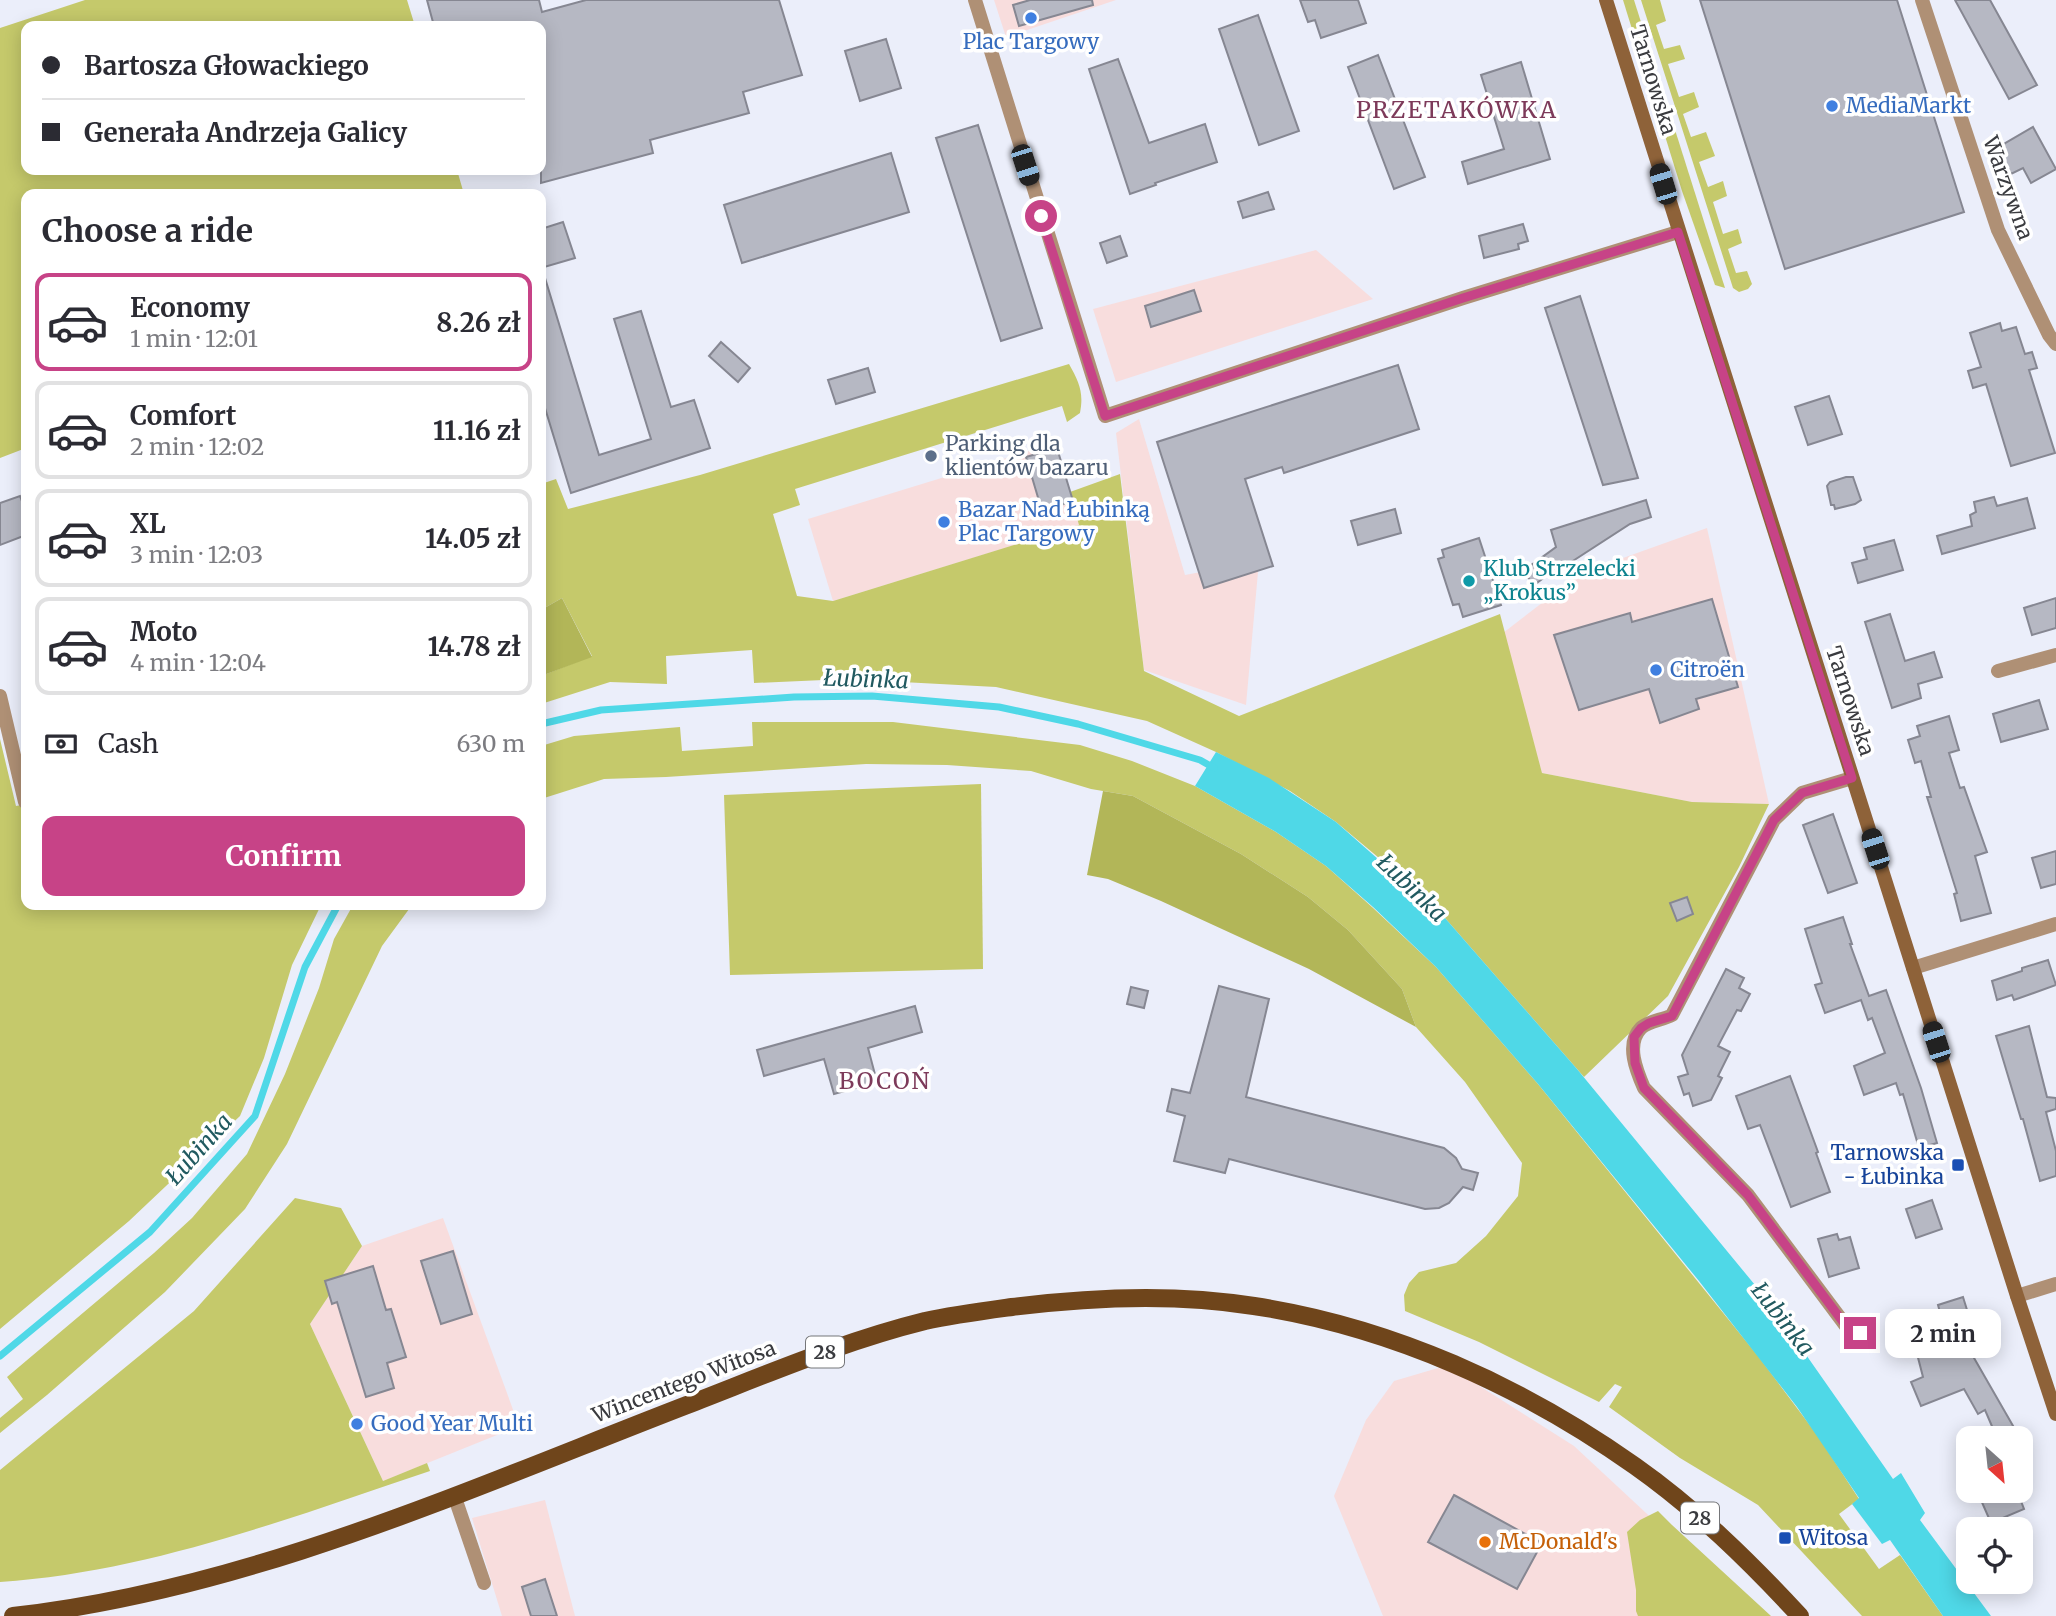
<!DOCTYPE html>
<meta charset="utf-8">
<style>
body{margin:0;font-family:Merriweather,serif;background:#f2f2f3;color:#2b2b33;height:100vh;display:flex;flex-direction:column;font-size:26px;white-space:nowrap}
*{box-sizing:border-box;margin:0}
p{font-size:23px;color:#7c7c81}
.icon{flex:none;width:38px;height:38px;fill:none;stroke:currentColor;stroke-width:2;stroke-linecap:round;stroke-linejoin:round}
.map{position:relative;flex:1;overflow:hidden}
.drawer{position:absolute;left:21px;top:189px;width:525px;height:721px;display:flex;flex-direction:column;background:#fff;border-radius:14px;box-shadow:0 4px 18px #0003}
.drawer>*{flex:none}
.hud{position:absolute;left:21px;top:21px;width:525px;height:154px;border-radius:14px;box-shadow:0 4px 18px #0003;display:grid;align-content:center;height:154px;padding:0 21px;background:#fff}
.needle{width:46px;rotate:153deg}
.buttons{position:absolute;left:1956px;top:1426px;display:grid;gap:14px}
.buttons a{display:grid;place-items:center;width:77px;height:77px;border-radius:14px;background:#fff;box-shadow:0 4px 18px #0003;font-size:35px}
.end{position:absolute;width:32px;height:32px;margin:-16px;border:9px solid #c74387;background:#fff;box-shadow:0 0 0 4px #fff}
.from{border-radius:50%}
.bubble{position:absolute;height:49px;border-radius:14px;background:#fff;box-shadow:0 4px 18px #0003;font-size:23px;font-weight:700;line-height:49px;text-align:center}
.car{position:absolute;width:21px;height:42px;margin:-21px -10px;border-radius:9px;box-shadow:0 0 5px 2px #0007;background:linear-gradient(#222 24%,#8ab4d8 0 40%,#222 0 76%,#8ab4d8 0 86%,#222 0)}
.hud b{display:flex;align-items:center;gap:24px;height:66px;font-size:26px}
.hud b+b{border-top:2px solid #e1e1e2}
.hud i{width:18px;height:18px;background:#2b2b33}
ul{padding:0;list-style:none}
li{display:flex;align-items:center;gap:21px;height:98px;margin:0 14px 10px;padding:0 7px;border:4px solid #e1e1e2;border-radius:14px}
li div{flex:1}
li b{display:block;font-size:26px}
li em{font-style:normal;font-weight:700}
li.selected{border-color:#c74387}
li>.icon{width:63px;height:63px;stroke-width:1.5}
h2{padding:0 21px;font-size:32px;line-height:84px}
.pay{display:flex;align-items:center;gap:18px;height:77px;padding:0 21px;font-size:26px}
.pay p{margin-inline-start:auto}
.action{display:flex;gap:14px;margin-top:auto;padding:14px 21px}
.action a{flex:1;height:80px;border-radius:14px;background:#c74387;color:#fff;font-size:28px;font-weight:700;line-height:80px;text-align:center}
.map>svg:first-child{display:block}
.commercial{fill:#f8dddd}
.green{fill:#c5c96b}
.forest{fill:#b2b658}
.water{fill:#4fd8e7}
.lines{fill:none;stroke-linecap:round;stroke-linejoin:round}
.stream{stroke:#4fd8e7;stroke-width:7}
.building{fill:#b6b8c3;stroke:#868792;stroke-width:2}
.minor{stroke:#af9075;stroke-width:14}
.secondary{stroke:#8e6239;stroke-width:14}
.primary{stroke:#6f451b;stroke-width:18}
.route{stroke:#c74387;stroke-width:9}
.shop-dot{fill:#3f7fe0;stroke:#fff;stroke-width:2.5}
.service-dot{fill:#5c6f8a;stroke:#fff;stroke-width:2.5}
.culture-dot{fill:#0f9aa8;stroke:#fff;stroke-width:2.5}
.transit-dot{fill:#1a4fb4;stroke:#fff;stroke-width:2.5}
.food-dot{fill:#e8710a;stroke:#fff;stroke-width:2.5}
.labels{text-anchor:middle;stroke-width:7;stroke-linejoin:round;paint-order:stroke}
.shield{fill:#fff;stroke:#757679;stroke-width:2}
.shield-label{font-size:19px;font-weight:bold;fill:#3a3b3f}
.shop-label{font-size:21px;fill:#366cbe;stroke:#fff;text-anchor:start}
.street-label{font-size:21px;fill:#3a3b3f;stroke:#fff}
.service-label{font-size:21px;fill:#4e5e75;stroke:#fff;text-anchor:start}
.culture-label{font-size:21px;fill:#0d838f;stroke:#fff;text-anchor:start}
.transit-label{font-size:21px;fill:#164399;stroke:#fff;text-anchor:end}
.food-label{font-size:21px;fill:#c56008;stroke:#fff;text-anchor:start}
.neighbourhood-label{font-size:23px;letter-spacing:2px;fill:#7d3a5a;stroke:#fff}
.water-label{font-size:23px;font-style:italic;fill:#215a60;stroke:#fff}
</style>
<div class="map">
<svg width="2056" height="1616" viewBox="0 0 2056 1616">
<rect width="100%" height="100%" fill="#ebeefa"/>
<g class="commercial">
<path d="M994,0H1116L1006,37Z"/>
<path d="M1316,250L1373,299L1116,382L1093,309Z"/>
<path d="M1139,419L1185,575L1259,561L1246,705L1144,670L1116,433Z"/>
<path d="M1055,443L1080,525L833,601L808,519Z"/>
<path d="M1707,528L1769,804L1692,802L1542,773L1503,633L1581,573Z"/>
<path d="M443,1218L519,1426L383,1481L310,1324L362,1246Z"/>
<path d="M1438,1368L1450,1370L1470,1380L1574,1446L1674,1539L1751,1616H1383L1334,1496L1366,1420L1394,1381Z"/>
<path d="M545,1500L575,1616H502L472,1518Z"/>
</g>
<g class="green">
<path d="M85,0H407L415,26H26V170H457L464,194H26V448L0,458V28Z"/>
<path d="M1623,0H1634L1725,288L1715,285L1682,191Z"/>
<path d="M1641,0H1660L1666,21L1656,25L1664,49L1680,45L1685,59L1668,64L1679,97L1694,92L1699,107L1683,114L1691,137L1706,132L1715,156L1699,162L1708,187L1723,181L1727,196L1713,202L1723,234L1738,229L1742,243L1728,249L1736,273L1747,271L1752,284L1748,289L1739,292L1733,288Z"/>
<path d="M1069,364C1079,382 1084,392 1080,413L1067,422L1062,406L795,489L800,505L773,514L797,596L833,601L1079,525L1070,492L1120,474L1144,671L1239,716L1500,614L1542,773L1692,802L1769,804L1739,867L1668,996L1584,1077L1445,918L1379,858L1336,822L1290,791L1216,752L1147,721L996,687L846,679L754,683L752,650L666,656L667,684L610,682L541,704V676L592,656L562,598L541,610V484L556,479L568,509L700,475Z"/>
<path d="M752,722H893L1080,745L1132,761L1195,786L1276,832L1326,866L1372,907L1436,967L1538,1084L1758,1356L1818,1436L1859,1499L1839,1514L1879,1569L1900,1555L1943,1616H1862L1758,1505L1680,1458L1609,1407L1622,1387L1615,1384L1599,1402L1479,1342L1405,1311L1404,1295L1409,1283L1419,1272L1456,1263L1486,1236L1518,1196L1522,1163L1465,1082L1416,1027L1402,989L1348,930L1308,897L1241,854L1133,796L1091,789L1031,771L947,765L866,764L666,777L604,779L541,799V746L574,736L680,727L682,751L753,746Z"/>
<path d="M0,739L16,806L26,804V905H321L292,965L264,1058L240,1116L129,1221L0,1329Z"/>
<path d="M981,784L983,969L730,975L724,795Z"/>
<path d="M353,905H412L382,946L287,1144L245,1209L165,1292L47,1395L0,1433V1418L23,1399L7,1377L154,1253L192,1218L247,1154L285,1074L319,988L334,939Z"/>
<path d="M295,1198L341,1208L362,1246L310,1324L383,1481L427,1463L430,1471C290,1518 148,1572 0,1582V1470L194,1311Z"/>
<path d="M1658,1511L1672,1525L1771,1616H1638L1636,1611V1590L1627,1532L1640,1520Z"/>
</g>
<g class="forest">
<path d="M562,598L592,657L541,676V610Z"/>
<path d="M1103,791L1133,796L1241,854L1308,897L1348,930L1402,989L1416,1027L1309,969L1161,901L1108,879L1087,875Z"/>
</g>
<path class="water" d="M1216,752L1269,778L1336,822L1445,918L1577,1069L1769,1302L1893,1479L1901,1473L1925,1513L1920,1520L1991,1616H1943L1890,1540L1882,1544L1852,1504L1859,1498L1797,1407L1699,1281L1538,1084L1436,967L1373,907L1326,866L1276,832L1195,786Z"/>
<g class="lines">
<g class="stream">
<path d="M541,724L601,710L794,697L872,696L999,707L1078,724L1200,760L1214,768"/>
<path d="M0,1356L150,1232L255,1116L305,967L338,905"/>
</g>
</g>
<g class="building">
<path d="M427,0H539L542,12L586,0H779L802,75L743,92L749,113L650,140L653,153L541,183V26H434Z"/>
<path d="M1030,0H1092L1093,5L1019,26L1013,5Z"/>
<path d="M1300,0H1358L1366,23L1321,38L1315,20L1308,22Z"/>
<path d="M1700,0H1897L1964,212L1785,269Z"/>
<path d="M1955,0H1990L2037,85L2009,99Z"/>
<path d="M1258,15L1299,131L1259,145L1219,29Z"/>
<path d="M886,39L901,88L860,101L845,51Z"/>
<path d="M1378,55L1425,177L1394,189L1348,67Z"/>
<path d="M1118,59L1149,143L1205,124L1217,162L1155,183L1156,185L1130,194L1089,69Z"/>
<path d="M1521,62L1550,159L1468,184L1462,162L1504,149L1481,75Z"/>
<path d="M978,125L1042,328L1001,341L936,138Z"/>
<path d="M2033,127L2056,169L2031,183L2023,168L2011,174L1997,148Z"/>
<path d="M891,153L909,212L742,263L724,205Z"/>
<path d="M1268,192L1274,209L1243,218L1238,202Z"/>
<path d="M563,222L575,258L541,268V229Z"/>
<path d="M1523,224L1528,241L1518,244L1519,249L1484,258L1479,236Z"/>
<path d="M1120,236L1127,256L1107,263L1100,243Z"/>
<path d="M541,278H545L599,455L651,439L614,319L641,311L671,407L694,400L710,448L571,493L541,395Z"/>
<path d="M1194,290L1201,311L1151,327L1145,306Z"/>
<path d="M1580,296L1638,478L1603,485L1545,308Z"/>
<path d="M2000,323L2002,331L2016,327L2025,354L2032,352L2037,368L2029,370L2055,453L2011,466L1986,384L1973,388L1968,371L1981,367L1970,333Z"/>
<path d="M721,342L750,368L738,382L709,356Z"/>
<path d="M1398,365L1419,429L1284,473L1282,467L1245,479L1273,566L1204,588L1157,442Z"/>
<path d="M868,368L875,392L836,404L828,380Z"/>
<path d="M1829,396L1842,434L1808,445L1795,407Z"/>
<path d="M1057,448L1073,501L1042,511L1026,457Z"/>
<path d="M1846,477H1853L1861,500L1855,504L1835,509L1834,505H1831L1827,486L1830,482Z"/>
<path d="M20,496L26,512V535L0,545V503Z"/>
<path d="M1994,497L1997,506L2027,498L2035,528L1942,554L1937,536L1972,526L1970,515L1976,512L1974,502Z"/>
<path d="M1646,500L1651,517L1630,524L1562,568L1561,565L1534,585L1523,571L1556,547L1551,530Z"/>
<path d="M1395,509L1401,533L1358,545L1351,521Z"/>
<path d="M1479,538L1501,605L1463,617L1459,604L1453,605L1438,559L1444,557L1442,550Z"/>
<path d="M1894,540L1903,570L1858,583L1852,563L1867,559L1864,548Z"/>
<path d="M2056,598V628L2032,635L2024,608Z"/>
<path d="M1712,599L1738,687L1696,699L1699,709L1660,723L1649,689L1579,710L1554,635L1630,613L1632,622Z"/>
<path d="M1890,614L1905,661L1934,652L1942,677L1918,684L1921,698L1892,708L1865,622Z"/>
<path d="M2039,700L2048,729L2001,742L1993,714Z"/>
<path d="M1949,716L1959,750L1949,753L1960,788L1964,787L1987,852L1975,856L1991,913L1961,921L1954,894L1957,893L1927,797H1931L1921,761L1915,763L1908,740L1920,736L1917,726Z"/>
<path d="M1833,814L1857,883L1828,893L1803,825Z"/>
<path d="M2056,851V884L2041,888L2032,858Z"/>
<path d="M1687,897L1693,914L1677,921L1670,903Z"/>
<path d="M1843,917L1852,944H1850L1869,996L1886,990L1921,1088L1937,1143L1919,1148L1903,1094L1900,1095L1896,1083L1864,1095L1854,1066L1885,1053L1872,1018L1868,1020L1861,1000L1825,1013L1815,985L1822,983L1805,929Z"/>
<path d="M2048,960L2056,985L2014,1000L2012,995L1997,1000L1992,981L2022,971V968Z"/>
<path d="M1726,969L1744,978L1739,988L1750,994L1741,1011L1737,1010L1718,1046L1730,1052L1718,1076L1722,1078L1711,1100L1693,1106L1689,1093L1684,1095L1678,1077L1688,1074L1682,1055Z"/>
<path d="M1219,986L1269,999L1246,1097L1444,1148L1456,1158L1462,1169L1478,1173L1473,1190L1463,1187L1449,1203L1439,1208L1425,1209L1229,1159L1225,1173L1174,1161L1185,1116L1167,1111L1172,1089L1190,1093Z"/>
<path d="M1131,987L1148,991L1144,1008L1127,1004Z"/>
<path d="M915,1006L922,1032L868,1048L877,1082L834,1094L824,1059L764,1076L757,1050Z"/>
<path d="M2029,1026L2047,1097L2056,1098V1109L2046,1112L2056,1151V1176L2040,1181L2023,1119H2021L1996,1036Z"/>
<path d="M1790,1076L1818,1152L1816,1153L1830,1192L1791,1207L1760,1125L1748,1129L1736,1096Z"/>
<path d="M1932,1200L1942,1229L1916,1238L1906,1209Z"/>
<path d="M1837,1234L1839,1240L1850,1237L1859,1268L1829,1277L1818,1239Z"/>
<path d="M453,1251L472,1314L441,1324L421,1261Z"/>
<path d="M373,1266L386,1310L391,1309L406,1357L387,1363L394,1388L366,1397L337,1302L332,1304L325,1281Z"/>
<path d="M1963,1297L1972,1326L1969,1330L1972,1342L1966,1344L2020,1438H1997L1985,1410L1978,1414L1964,1389L1921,1406L1911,1382L1923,1377L1915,1346L1946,1334L1938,1305Z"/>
<path d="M1977,1491H2017L2024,1509L1991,1523Z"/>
<path d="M1454,1495L1542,1543L1517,1589L1428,1542Z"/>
<path d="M545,1579L557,1616H531L522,1587Z"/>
</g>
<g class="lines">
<g class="minor">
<path d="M975,0L1105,416L1463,298L1678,232"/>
<path d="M1922,0L1998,230L2049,335L2056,344"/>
<path d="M1998,671L2056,655"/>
<path d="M0,696L25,802"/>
<path d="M1852,778L1802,793L1774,820L1672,1015C1663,1020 1648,1021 1641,1028C1625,1044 1637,1072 1644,1088L1748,1195L1849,1330L1860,1333H1871"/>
<path d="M1913,968L2056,924"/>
<path d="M2017,1296L2056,1284"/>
<path d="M454,1495L484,1583"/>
</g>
<path class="secondary" d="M1606,0L2017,1296L2056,1414"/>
<path class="primary" d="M13,1616C247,1590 469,1489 687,1405C765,1375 844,1341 925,1321C953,1315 983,1311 1012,1307C1091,1297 1174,1293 1254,1306C1391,1327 1522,1386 1635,1466C1696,1509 1749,1561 1800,1616"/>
</g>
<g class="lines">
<path class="route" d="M1041,216L1105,416L1463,298L1678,232L1852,778L1802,793L1774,820L1672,1016L1649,1023L1641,1028L1634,1037L1635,1063L1644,1088L1748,1195L1849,1330L1860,1333"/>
</g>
<g class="shop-dot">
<circle cx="1031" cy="18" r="7"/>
<circle cx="1832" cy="106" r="7"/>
<circle cx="944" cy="522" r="7"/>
<circle cx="1656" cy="670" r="7"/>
<circle cx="357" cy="1424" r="7"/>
</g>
<circle class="service-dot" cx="931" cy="456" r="7"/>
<circle class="culture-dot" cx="1469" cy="581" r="7"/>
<g class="transit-dot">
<rect x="1951" y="1158" width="14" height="14" rx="3.5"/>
<rect x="1778" y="1531" width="14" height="14" rx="3.5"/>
</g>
<circle class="food-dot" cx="1485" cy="1542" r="7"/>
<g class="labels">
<g class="shield">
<rect x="806" y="1336.5" width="38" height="31" rx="5"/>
<rect x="1681" y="1502.5" width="38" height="31" rx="5"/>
</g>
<g class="shield-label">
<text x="825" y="1359">28</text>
<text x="1700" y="1525">28</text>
</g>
<g class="shop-label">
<text x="1031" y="49" text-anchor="middle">Plac Targowy</text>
<text x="1846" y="113">MediaMarkt</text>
<text x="958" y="517">Bazar Nad Łubinką<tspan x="958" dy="24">Plac Targowy</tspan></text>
<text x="1670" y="677">Citroën</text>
<text x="371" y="1431">Good Year Multi</text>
</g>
<g class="street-label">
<text transform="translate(1653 80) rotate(73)" y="7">Tarnowska</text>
<text transform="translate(2008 188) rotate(70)" y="7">Warzywna</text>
<text transform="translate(1850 701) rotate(72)" y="7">Tarnowska</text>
<text transform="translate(684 1382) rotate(-21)" y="7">Wincentego Witosa</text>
</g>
<g class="service-label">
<text x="945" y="451">Parking dla<tspan x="945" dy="24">klientów bazaru</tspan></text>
</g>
<g class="culture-label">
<text x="1483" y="576">Klub Strzelecki<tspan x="1483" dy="24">„Krokus”</tspan></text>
</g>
<g class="transit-label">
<text x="1944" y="1160">Tarnowska<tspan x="1944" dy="24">- Łubinka</tspan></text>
<text x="1799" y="1545" text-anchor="start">Witosa</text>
</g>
<g class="food-label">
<text x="1499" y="1549">McDonald's</text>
</g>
<g class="neighbourhood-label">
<text x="1457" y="118">PRZETAKÓWKA</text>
<text x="885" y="1089">BOCOŃ</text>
</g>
<g class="water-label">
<text transform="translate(866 679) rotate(2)" y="8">Łubinka</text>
<text transform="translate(1412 888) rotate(44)" y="8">Łubinka</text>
<text transform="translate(199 1149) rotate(-48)" y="8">Łubinka</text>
<text transform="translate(1783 1319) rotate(52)" y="8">Łubinka</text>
</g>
</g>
</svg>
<div class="buttons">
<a><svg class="needle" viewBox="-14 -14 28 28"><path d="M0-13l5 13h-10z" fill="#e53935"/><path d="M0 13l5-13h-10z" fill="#7c7c81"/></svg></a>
<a><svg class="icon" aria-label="locate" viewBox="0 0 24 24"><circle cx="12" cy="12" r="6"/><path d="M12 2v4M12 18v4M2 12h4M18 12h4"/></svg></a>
</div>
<i class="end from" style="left:1041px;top:216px"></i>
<i class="end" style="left:1860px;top:1333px"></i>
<div class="bubble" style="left:1885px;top:1309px;width:116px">2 min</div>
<i class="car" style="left:1025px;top:165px;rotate:162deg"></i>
<i class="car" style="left:1663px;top:184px;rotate:343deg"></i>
<i class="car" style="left:1875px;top:849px;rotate:342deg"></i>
<i class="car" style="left:1936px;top:1042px;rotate:342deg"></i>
<div class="hud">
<b><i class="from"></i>Bartosza Głowackiego</b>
<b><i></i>Generała Andrzeja Galicy</b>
</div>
<section class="drawer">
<h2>Choose a ride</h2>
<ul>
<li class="selected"><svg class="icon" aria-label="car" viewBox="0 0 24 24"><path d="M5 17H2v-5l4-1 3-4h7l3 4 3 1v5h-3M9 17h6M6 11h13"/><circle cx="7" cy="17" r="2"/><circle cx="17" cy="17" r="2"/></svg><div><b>Economy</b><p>1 min · 12:01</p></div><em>8.26 zł</em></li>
<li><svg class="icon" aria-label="car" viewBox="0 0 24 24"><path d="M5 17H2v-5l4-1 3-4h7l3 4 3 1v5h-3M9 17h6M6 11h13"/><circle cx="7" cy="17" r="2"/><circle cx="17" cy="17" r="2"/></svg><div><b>Comfort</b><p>2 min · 12:02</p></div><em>11.16 zł</em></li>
<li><svg class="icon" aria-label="car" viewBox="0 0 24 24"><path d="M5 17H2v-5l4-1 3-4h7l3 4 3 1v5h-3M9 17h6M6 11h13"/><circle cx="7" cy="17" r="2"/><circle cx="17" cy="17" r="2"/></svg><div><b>XL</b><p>3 min · 12:03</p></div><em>14.05 zł</em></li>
<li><svg class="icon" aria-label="car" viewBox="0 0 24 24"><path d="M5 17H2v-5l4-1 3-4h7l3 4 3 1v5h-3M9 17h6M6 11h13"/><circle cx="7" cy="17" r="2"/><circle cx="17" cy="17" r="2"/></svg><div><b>Moto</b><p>4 min · 12:04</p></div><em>14.78 zł</em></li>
</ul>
<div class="pay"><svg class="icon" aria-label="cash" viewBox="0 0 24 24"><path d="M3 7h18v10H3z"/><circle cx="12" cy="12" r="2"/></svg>Cash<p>630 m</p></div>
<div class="action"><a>Confirm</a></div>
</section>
</div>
